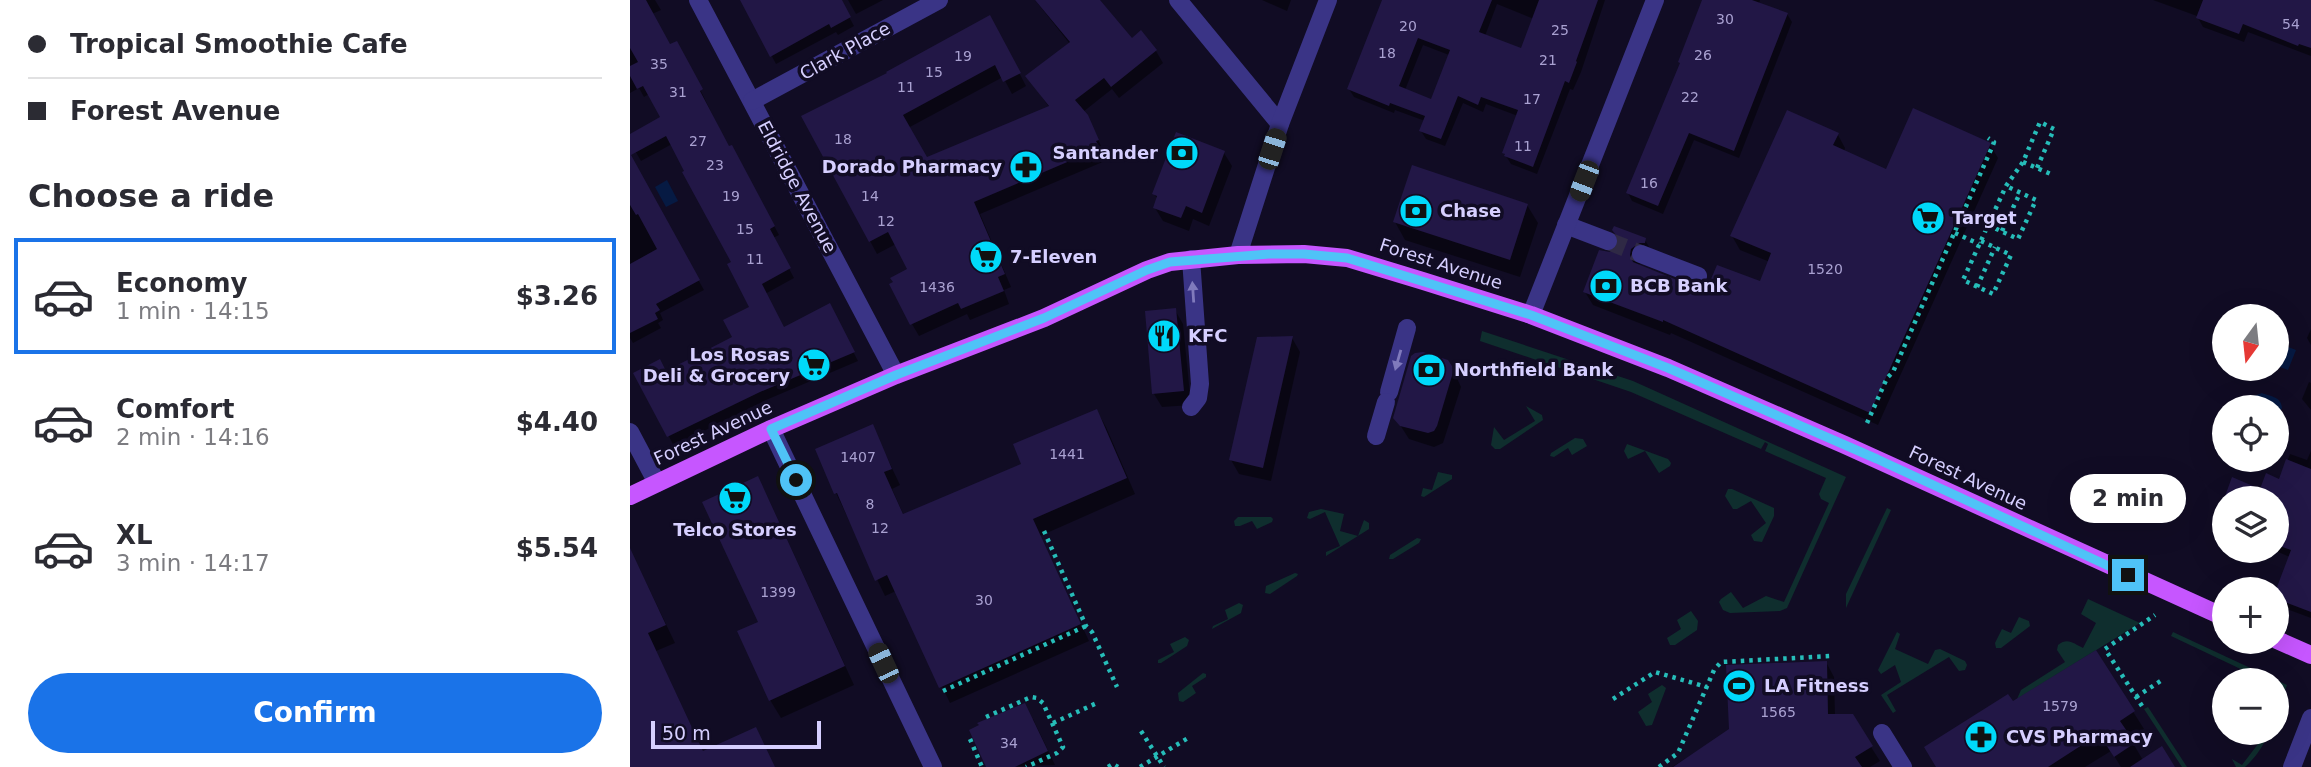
<!DOCTYPE html>
<meta charset="utf-8">
<style>
body{margin:0;font-family:"DejaVu Sans",sans-serif;background:#f7f7f7;color:#2b2b33;height:100vh;display:flex;flex-direction:column;font-size:26px;white-space:nowrap}
*{box-sizing:border-box;margin:0}
p{font-size:23px;color:#7c7c81}
.icon{flex:none;width:38px;height:38px;fill:none;stroke:currentColor;stroke-width:2;stroke-linecap:round;stroke-linejoin:round}
.map{position:relative;flex:1;overflow:hidden}
.panel{display:flex;flex-direction:column;background:#fff;width:630px}
.panel>*{flex:none}
.banner{display:grid;align-content:center;height:154px;padding:0 28px;background:#fff}
.needle{width:46px;rotate:195deg}
.controls{position:absolute;left:1582px;top:304px;display:grid;gap:14px}
.controls a{display:grid;place-items:center;width:77px;height:77px;border-radius:50%;background:#fff;box-shadow:0 7px 28px #0002;font-size:35px}
.scale{position:absolute;left:21px;bottom:18px;width:170px;box-sizing:border-box;padding-left:7px;border:4px solid #d6cfff;border-top:0;font-size:19px;line-height:24px;white-space:nowrap;color:#d6cfff;-webkit-text-stroke:5px #110c24;paint-order:stroke}
.end{position:absolute;width:32px;height:32px;margin:-16px;border:9px solid #4fc3f7;background:#111;box-shadow:0 0 0 4px #111}
.from{border-radius:50%}
.bubble{position:absolute;height:49px;border-radius:24px;background:#fff;box-shadow:0 7px 28px #0002;font-size:23px;font-weight:600;line-height:49px;text-align:center}
.car{position:absolute;width:21px;height:42px;margin:-21px -10px;border-radius:9px;box-shadow:0 0 5px 2px #0007;background:linear-gradient(#222 24%,#8ab4d8 0 40%,#222 0 76%,#8ab4d8 0 86%,#222 0)}
.banner b{display:flex;align-items:center;gap:24px;height:66px;font-size:26px}
.banner b+b{border-top:2px solid #e1e1e2}
.banner i{width:18px;height:18px;background:#2b2b33}
ul{padding:0;list-style:none}
li{display:flex;align-items:center;gap:21px;height:116px;margin:0 14px 10px;padding:0 14px;border:4px solid transparent;border-radius:0px}
li div{flex:1}
li b{display:block;font-size:26px}
li em{font-style:normal;font-weight:600}
li.on{border-color:#1a73e8}
li>.icon{width:63px;height:63px;stroke-width:1.5}
h2{padding:0 28px;font-size:32px;line-height:84px}
.action{display:flex;gap:14px;margin-top:auto;padding:14px 28px}
.action a{flex:1;height:80px;border-radius:42px;background:#1a73e8;color:#fff;font-size:28px;font-weight:600;line-height:80px;text-align:center}
main{display:flex;flex:1;min-height:0}
.map>svg:first-child{display:block}
.green{fill:#0f2e2e}
.water{fill:#061a43}
.shadow{fill:#0007;fill-rule:evenodd}
.building{fill:#221746;fill-rule:evenodd}
.lines{fill:none;stroke-linecap:round;stroke-linejoin:round}
.minor-tunnel{stroke:#2f2945;stroke-width:18;stroke-dasharray:18 9;stroke-linecap:butt}
.path{stroke:#26bdb9;stroke-width:4.5;stroke-dasharray:3.5 5;stroke-linecap:butt}
.minor{stroke:#3a3486;stroke-width:18}
.major{stroke:#c656ff;stroke-width:18}
.oneway{fill:#807abc}
.route{stroke:#4fc3f7;stroke-width:9}
.labels{text-anchor:middle;stroke-width:7;stroke-linejoin:round;paint-order:stroke}
.number-label{font-size:14px;fill:#a9a1d1}
.street-label{font-size:18px;fill:#d6cfff;stroke:#110c24}
.poi-label{font-size:18px;font-weight:bold;fill:#d6cfff;stroke:#110c24;text-anchor:start}
</style>
<main>
<section class="panel">
<div class="banner">
<b><i class="from"></i>Tropical Smoothie Cafe</b>
<b><i></i>Forest Avenue</b>
</div>
<h2>Choose a ride</h2>
<ul>
<li class="on"><svg class="icon" aria-label="car" viewBox="0 0 24 24"><path d="M5 17H2v-5l4-1 3-4h7l3 4 3 1v5h-3M9 17h6M6 11h13"/><circle cx="7" cy="17" r="2"/><circle cx="17" cy="17" r="2"/></svg><div><b>Economy</b><p>1 min · 14:15</p></div><em>$3.26</em></li>
<li><svg class="icon" aria-label="car" viewBox="0 0 24 24"><path d="M5 17H2v-5l4-1 3-4h7l3 4 3 1v5h-3M9 17h6M6 11h13"/><circle cx="7" cy="17" r="2"/><circle cx="17" cy="17" r="2"/></svg><div><b>Comfort</b><p>2 min · 14:16</p></div><em>$4.40</em></li>
<li><svg class="icon" aria-label="car" viewBox="0 0 24 24"><path d="M5 17H2v-5l4-1 3-4h7l3 4 3 1v5h-3M9 17h6M6 11h13"/><circle cx="7" cy="17" r="2"/><circle cx="17" cy="17" r="2"/></svg><div><b>XL</b><p>3 min · 14:17</p></div><em>$5.54</em></li>
</ul>
<div class="action"><a>Confirm</a></div>
</section>
<div class="map">
<svg width="1681" height="767" viewBox="0 0 1681 767">
<rect width="100%" height="100%" fill="#110c24"/>
<g class="green">
<path d="M852,331L1003,381L1216,477L1157,608L1150,611L1100,613L1093,610L1089,602L1091,599L1101,592L1113,608L1136,596L1154,602L1199,503L1191,499L1189,494L1196,478L1135,451L1138,444L1135,442L1131,449L1001,392L850,341Z"/>
<path d="M896,406L912,415L913,420L870,449H865L861,445L864,427L874,440L905,421Z"/>
<path d="M945,438L953,439L957,446L942,455L938,448L924,457L920,456L921,453Z"/>
<path d="M997,444L1038,459L1041,463L1040,466L1029,473L1015,451L998,459L994,451Z"/>
<path d="M808,472L822,475V479L794,497L791,496L793,488L802,490Z"/>
<path d="M1098,489H1102L1144,508V516L1132,542L1124,541L1121,535L1136,523L1121,501L1107,509H1103L1095,496Z"/>
<path d="M1257,508L1261,510L1216,608V594Z"/>
<path d="M691,509L714,514L710,531L728,536L734,520L739,523V529L696,556V552L710,546L695,512L680,519L677,518L679,512Z"/>
<path d="M608,517H641L643,519L642,522L627,529L622,521L610,526H605L604,521Z"/>
<path d="M787,538L791,539L789,543L763,559H759L760,555Z"/>
<path d="M665,573L668,574L667,576L640,594L635,593L636,586Z"/>
<path d="M1458,599L1510,623L1387,699L1391,690L1435,662L1427,650L1428,645C1438,637 1444,644 1453,648L1466,623L1451,614Z"/>
<path d="M609,603L613,605L611,613L582,629L583,626L598,619L595,610Z"/>
<path d="M1061,611L1068,621L1067,630L1045,645H1040L1037,638L1051,629L1047,620Z"/>
<path d="M1389,617L1399,621L1400,626L1371,648H1366L1365,643L1372,629L1381,633Z"/>
<path d="M1267,632L1270,634L1265,649L1298,664L1305,650L1310,649L1335,661L1337,665L1335,670L1329,671L1319,657L1257,695L1266,711L1263,713L1251,695L1271,682L1265,665L1251,674L1248,670Z"/>
<path d="M1543,632L1657,685L1647,712V697L1652,689L1647,686V681H1636L1541,636Z"/>
<path d="M555,637L559,640L557,646L531,663H528V660L544,652L540,644Z"/>
<path d="M573,673L576,674V677L562,686L566,693L553,702L549,701L548,693Z"/>
<path d="M1032,685L1036,688L1035,691L1022,725L1016,726L1008,712L1022,702L1018,694Z"/>
<path d="M1518,707L1557,767H1552L1514,709Z"/>
<path d="M1616,733L1631,737L1633,733H1638C1633,747 1626,757 1615,767H1606L1602,759L1612,765L1628,744Z"/>
</g>
<g class="water">
<path d="M37,180L48,201L36,207L25,187Z"/>
<path d="M1647,343L1666,350L1658,370L1647,366Z"/>
<path d="M1632,393C1641,397 1651,396 1652,408L1647,416V408H1610L1614,400Z"/>
</g>
<g class="shadow">
<path d="M0,0H25L31,10L22,14L39,47L52,52L99,149L107,156L149,235L143,238L164,278L135,294L154,330L204,315L228,361L136,400L44,446L6,374L36,373L104,338L122,307L103,263L42,144L11,161L0,142V136L32,118L19,94L14,97L9,88L0,93Z"/>
<path d="M112,0H210L224,26L208,35L206,32L146,64Z"/>
<path d="M218,0H253L226,14Z"/>
<path d="M405,0H468L502,40L526,51L533,63L489,98L482,89L453,112L464,130L474,153L471,154L475,161L350,214L381,287L374,290L379,304L340,320L337,314L289,336L282,324L279,270L266,244L247,254L173,117L367,30L396,86L382,94L373,77L278,128L296,160L419,107L398,77L440,44Z"/>
<path d="M632,0H661L657,11Z"/>
<path d="M753,0H975L951,72L943,90L940,89L907,174L881,164L874,153L888,116L856,104L853,112L833,103L815,146L796,139L791,131L795,121L765,110L764,113L724,97L719,89ZM867,4L904,19L892,51L855,36ZM793,45L819,55L802,102L775,90Z"/>
<path d="M1073,0H1130L1129,4L1157,14L1162,22L1109,158L1064,140L1033,214L1002,201L998,193L1051,65L1050,62Z"/>
<path d="M1523,0H1681V56L1618,32L1614,42L1573,27L1567,16Z"/>
<path d="M1208,135L1215,148L1214,152L1257,171L1360,145L1368,158L1248,425L1041,333L1040,335L963,305L955,292L981,254L990,247V241L1015,240L1023,254L1017,256L1008,266L1064,288L1131,283L1140,262L1110,250L1102,236Z"/>
<path d="M594,153L602,166L579,226L563,219L559,231L533,221L525,208L528,200L524,194Z"/>
<path d="M0,159L74,290L30,313L33,320L28,323L31,328L3,343L0,338Z"/>
<path d="M897,205L908,223L890,277L775,240L765,222Z"/>
<path d="M545,310L553,324L561,405L532,407L524,394Z"/>
<path d="M1681,329V345L1677,338Z"/>
<path d="M662,338L670,352L641,481L609,474L601,460Z"/>
<path d="M820,363L831,387L813,443L804,447L779,439L765,417Z"/>
<path d="M1679,382L1681,383V410L1672,399Z"/>
<path d="M467,411L476,427L505,494L410,536L459,641L320,703L266,591L255,596L206,493L242,426L270,485L262,489L274,516L393,465Z"/>
<path d="M1681,451V618L1651,607L1647,600V592L1660,557L1646,551L1647,499L1630,491L1650,481L1660,454L1677,460Z"/>
<path d="M127,478L137,496L224,685L151,718L140,700L130,623Z"/>
<path d="M1594,502V531L1587,521Z"/>
<path d="M0,549L45,643L26,651L74,753L145,767H0Z"/>
<path d="M1466,653L1514,729L1500,738L1514,762L1505,767H1491L1481,751L1455,767H1307L1382,704Z"/>
<path d="M1196,662L1204,677L1205,716L1241,747L1250,761L1240,767H1042L1101,730Z"/>
<path d="M403,719L425,765L358,767Z"/>
</g>
<g class="building">
<path d="M0,0H16L40,44L47,41L73,89L70,91L99,146L102,145L145,226L140,229L161,268L132,284L154,327L200,303L225,352L130,392L37,437L3,373L30,359L36,371L102,337L93,320L119,307L97,264L101,262L52,172L54,171L36,136L1,155L70,280L26,304L30,310L25,313L28,319L0,333V264L27,249L8,214L6,215L0,205V134L30,117L13,86L7,89L0,76V66L8,62L0,48Z"/>
<path d="M110,0H212L221,17L201,28L199,24L140,57Z"/>
<path d="M405,0H470L502,38L511,30L527,50L481,87L474,78L445,100L458,115L469,140L466,141L470,148L344,202L375,274L368,277L374,291L331,309L328,303L280,325L259,284L263,282L260,278L277,269L258,232L239,242L171,116L257,73L256,72L360,15L391,73L373,82L365,65L273,115L297,157L419,106L395,76L440,42Z"/>
<path d="M752,0H862L849,32L891,48L909,0H968L946,61L947,62L939,83L935,81L903,167L874,156L875,154L872,153L888,110L851,97L848,105L828,96L811,139L789,131L795,116L760,103L759,106L717,89ZM788,38L820,50L801,99L769,86Z"/>
<path d="M1072,0H1122L1158,13L1104,151L1059,133L1028,206L996,193L1050,63L1048,62Z"/>
<path d="M1573,0H1681V48L1669,44L1668,46L1613,24L1609,34L1566,18Z"/>
<path d="M1283,108L1361,143L1240,413L1033,320V322L953,292L969,250L980,252L988,246L989,239L982,230L984,226L1016,238L1015,243H1009L1001,249L1000,255L1003,262L1064,287L1078,286L1087,265L1130,281L1141,253L1100,236L1157,110L1209,133L1203,145L1256,169Z"/>
<path d="M546,132L595,151L572,213L556,206L551,218L523,208L527,196L522,194Z"/>
<path d="M782,165L898,204L880,260L763,222Z"/>
<path d="M546,308L554,391L522,394L515,311Z"/>
<path d="M663,336L633,468L599,460L627,337Z"/>
<path d="M793,352L818,360L824,369L807,426L804,431L798,433L770,426L763,418L781,356L785,353Z"/>
<path d="M467,409L497,478L403,519L451,624L309,688L257,575L245,581L207,493L204,494L185,449L243,424L262,469L254,472L273,514L391,464L383,444Z"/>
<path d="M1656,459L1681,469V612L1647,599V587L1661,550L1647,545V499H1594L1602,477L1630,489L1636,473L1649,479Z"/>
<path d="M128,476L215,666L139,701L107,631L128,622L72,502Z"/>
<path d="M0,548L36,625L18,633L73,751L126,727L145,767H0Z"/>
<path d="M1466,650L1505,711L1490,721L1505,743L1484,757L1469,734L1418,767H1306L1294,747L1378,694L1383,701Z"/>
<path d="M1197,661L1198,714H1223L1243,746L1225,757L1232,767H1043L1099,729L1096,665Z"/>
<path d="M395,703L418,751L385,767H356L339,730L349,725L347,723Z"/>
<path d="M1532,746L1545,767H1500Z"/>
</g>
<g class="lines">
<path class="minor-tunnel" d="M978,241L1011,254"/>
<g class="path">
<path d="M1393,162L1423,175"/>
<path d="M1358,225L1388,239L1406,200L1376,186"/>
<path d="M1372,231L1390,193"/>
<path d="M1325,233L1349,244"/>
<path d="M1351,241L1381,255L1363,294L1333,280L1376,186L1393,162L1410,122L1424,129L1407,168"/>
<path d="M1347,287L1365,247"/>
<path d="M1237,423L1257,378L1263,372L1363,145L1364,142L1358,138"/>
<path d="M414,531L456,626L462,632L487,687"/>
<path d="M313,691L456,626"/>
<path d="M1506,697L1532,680"/>
<path d="M983,699L1025,672L1077,687"/>
<path d="M1512,706L1475,649L1525,615"/>
<path d="M356,717L401,697L407,698L413,703L433,747L427,753L396,767"/>
<path d="M423,723L469,702"/>
<path d="M511,731L534,767"/>
<path d="M340,739L352,767"/>
<path d="M478,767L483,764L488,767"/>
<path d="M510,767L558,738"/>
<path d="M1029,767L1048,753L1084,670L1091,662L1201,656"/>
</g>
<g class="minor">
<path d="M68,0L266,375"/>
<path d="M548,0L650,124"/>
<path d="M122,101L309,0"/>
<path d="M936,225L978,241"/>
<path d="M1011,254L1068,276"/>
<path d="M608,255L650,124L698,0"/>
<path d="M561,259L570,384L568,398L561,407"/>
<path d="M901,315L1025,0"/>
<path d="M759,392L777,328"/>
<path d="M141,429L303,767"/>
<path d="M0,432L27,483"/>
<path d="M746,436L756,402"/>
<path d="M1252,733L1273,767"/>
<path d="M1662,767L1681,718"/>
</g>
<g class="major">
<path d="M0,496L141,429L266,375L414,318L517,270L540,262L608,255L674,254L717,258L793,281L901,315L1038,368L1215,445L1594,617"/>
<path d="M1647,640L1681,655"/>
</g>
</g>
<defs><path id="oneway-solid" d="M-6-.8H1V-3.2L6.5 0L1 3.2V.8H-6Z" transform="scale(1.75)"/></defs>
<g class="oneway">
<use href="#oneway-solid" transform="translate(563 292) rotate(-94)"/>
<use href="#oneway-solid" transform="translate(768 360) rotate(106)"/>
</g>
<g class="lines">
<path class="route" d="M166,480L141,429L266,375L414,318L517,270L540,262L639,254H674L717,258L901,315L1038,368L1247,459L1498,575"/>
</g>
<defs>
<symbol id="bank-disc" viewBox="-11 -11 22 22"><circle r="9.5" fill="#00d9fa" stroke="#110c24"/><path d="M-6-4H6V4H-6ZM0-2.3a2.3 2.3 0 1 0 0 4.6a2.3 2.3 0 1 0 0-4.6Z" fill="#111"/></symbol>
<symbol id="pharmacy-disc" viewBox="-11 -11 22 22"><circle r="9.5" fill="#00d9fa" stroke="#110c24"/><path d="M-2-6h4v4h4v4h-4v4h-4v-4h-4v-4h4Z" fill="#111"/></symbol>
<symbol id="supermarket-disc" viewBox="-11 -11 22 22"><circle r="9.5" fill="#00d9fa" stroke="#110c24"/><path d="M-6-5.5h2.5l.6 2H6L4.5 2H-2.5L-4.4-4H-6ZM-1.5 3.2a1.3 1.3 0 1 0 .1 0ZM3 3.2a1.3 1.3 0 1 0 .1 0Z" fill="#111"/></symbol>
<symbol id="restaurant-disc" viewBox="-11 -11 22 22"><circle r="9.5" fill="#00d9fa" stroke="#110c24"/><path d="M-5-6h1v4h1v-4h1v4h1v-4h1v5L-1.5 .5V6h-2V.5L-5-1ZM5-6V6H3V1.5H1.5Q1.5-4 5-6Z" fill="#111"/></symbol>
<symbol id="stadium-disc" viewBox="-11 -11 22 22"><circle r="9.5" fill="#00d9fa" stroke="#110c24"/><path d="M0-5a6.5 5 0 1 0 0 10a6.5 5 0 1 0 0-10ZM-3.5-1.8h7v3.6h-7Z" fill="#111"/></symbol>
</defs>
<g fill-rule="evenodd">
<use href="#bank-disc" x="533" y="134" width="38" height="38"/>
<use href="#pharmacy-disc" x="377" y="148" width="38" height="38"/>
<use href="#bank-disc" x="767" y="192" width="38" height="38"/>
<use href="#supermarket-disc" x="1279" y="199" width="38" height="38"/>
<use href="#supermarket-disc" x="337" y="238" width="38" height="38"/>
<use href="#bank-disc" x="957" y="267" width="38" height="38"/>
<use href="#restaurant-disc" x="515" y="317" width="38" height="38"/>
<use href="#supermarket-disc" x="165" y="346" width="38" height="38"/>
<use href="#bank-disc" x="780" y="351" width="38" height="38"/>
<use href="#supermarket-disc" x="86" y="479" width="38" height="38"/>
<use href="#stadium-disc" x="1090" y="667" width="38" height="38"/>
<use href="#pharmacy-disc" x="1332" y="718" width="38" height="38"/>
</g>
<g class="labels">
<g class="number-label">
<text x="1095" y="24">30</text>
<text x="1661" y="29">54</text>
<text x="778" y="31">20</text>
<text x="930" y="35">25</text>
<text x="757" y="58">18</text>
<text x="1073" y="60">26</text>
<text x="333" y="61">19</text>
<text x="918" y="65">21</text>
<text x="29" y="69">35</text>
<text x="304" y="77">15</text>
<text x="276" y="92">11</text>
<text x="48" y="97">31</text>
<text x="1060" y="102">22</text>
<text x="902" y="104">17</text>
<text x="213" y="144">18</text>
<text x="68" y="146">27</text>
<text x="893" y="151">11</text>
<text x="85" y="170">23</text>
<text x="1019" y="188">16</text>
<text x="101" y="201">19</text>
<text x="240" y="201">14</text>
<text x="256" y="226">12</text>
<text x="115" y="234">15</text>
<text x="125" y="264">11</text>
<text x="1195" y="274">1520</text>
<text x="307" y="292">1436</text>
<text x="437" y="459">1441</text>
<text x="228" y="462">1407</text>
<text x="240" y="509">8</text>
<text x="250" y="533">12</text>
<text x="148" y="597">1399</text>
<text x="354" y="605">30</text>
<text x="1430" y="711">1579</text>
<text x="1148" y="717">1565</text>
<text x="379" y="748">34</text>
</g>
<g class="street-label">
<text transform="translate(215 51) rotate(-29)" y="6">Clark Place</text>
<text transform="translate(167 187) rotate(62)" y="6">Eldridge Avenue</text>
<text transform="translate(811 264) rotate(18)" y="6">Forest Avenue</text>
<text transform="translate(83 433) rotate(-25)" y="6">Forest Avenue</text>
<text transform="translate(1338 478) rotate(25)" y="6">Forest Avenue</text>
</g>
<g class="poi-label">
<text x="528" y="159" text-anchor="end">Santander</text>
<text x="372" y="173" text-anchor="end">Dorado Pharmacy</text>
<text x="810" y="217">Chase</text>
<text x="1322" y="224">Target</text>
<text x="380" y="263">7-Eleven</text>
<text x="1000" y="292">BCB Bank</text>
<text x="558" y="342">KFC</text>
<text x="160" y="361" text-anchor="end">Los Rosas<tspan x="160" dy="21">Deli &amp; Grocery</tspan></text>
<text x="824" y="376">Northfield Bank</text>
<text x="105" y="536" text-anchor="middle">Telco Stores</text>
<text x="1134" y="692">LA Fitness</text>
<text x="1376" y="743">CVS Pharmacy</text>
</g>
</g>
</svg>
<div class="controls">
<a><svg class="needle" viewBox="-14 -14 28 28"><path d="M0-13l5 13h-10z" fill="#e53935"/><path d="M0 13l5-13h-10z" fill="#7c7c81"/></svg></a>
<a><svg class="icon" aria-label="locate" viewBox="0 0 24 24"><circle cx="12" cy="12" r="6"/><path d="M12 2v4M12 18v4M2 12h4M18 12h4"/></svg></a>
<a><svg class="icon" aria-label="layers" viewBox="0 0 24 24"><path d="M12 4l9 5-9 5-9-5zM3 14l9 5 9-5"/></svg></a>
<a>+</a>
<a>−</a>
</div>
<div class="scale">50 m</div>
<i class="end from" style="left:166px;top:480px"></i>
<i class="end" style="left:1498px;top:575px"></i>
<div class="bubble" style="left:1440px;top:474px;width:116px">2 min</div>
<i class="car" style="left:642px;top:149px;rotate:18deg"></i>
<i class="car" style="left:954px;top:181px;rotate:201deg"></i>
<i class="car" style="left:253px;top:663px;rotate:335deg"></i>
</div>
</main>
